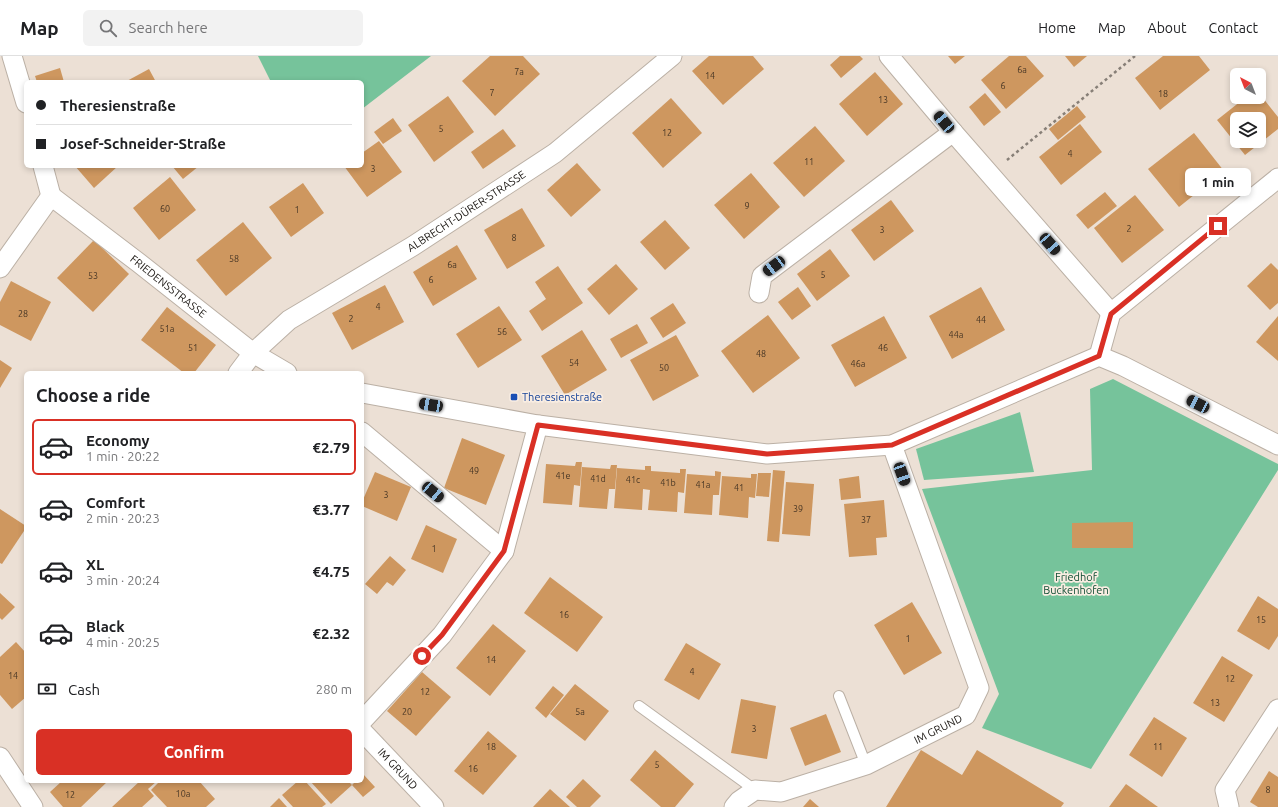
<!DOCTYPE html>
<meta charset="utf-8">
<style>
body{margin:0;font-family:Ubuntu,sans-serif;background:#f2f2f2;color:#202124;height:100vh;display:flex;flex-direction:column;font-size:15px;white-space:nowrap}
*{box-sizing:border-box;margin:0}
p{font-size:13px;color:#757577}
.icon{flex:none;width:22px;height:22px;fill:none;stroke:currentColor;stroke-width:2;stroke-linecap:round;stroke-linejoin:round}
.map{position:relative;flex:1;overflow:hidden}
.drawer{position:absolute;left:24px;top:315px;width:340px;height:412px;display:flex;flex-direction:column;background:#fff;border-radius:6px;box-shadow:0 2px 6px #0003}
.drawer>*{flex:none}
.top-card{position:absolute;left:24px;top:24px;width:340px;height:88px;border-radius:6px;box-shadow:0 2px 6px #0003;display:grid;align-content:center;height:88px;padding:0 12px;background:#fff}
.needle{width:26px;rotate:318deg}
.buttons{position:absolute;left:1230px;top:12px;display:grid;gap:8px}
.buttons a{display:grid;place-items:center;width:36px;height:36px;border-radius:6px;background:#fff;box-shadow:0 2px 6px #0003;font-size:20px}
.end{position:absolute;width:18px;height:18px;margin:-9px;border:5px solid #d93025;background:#fff;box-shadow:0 0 0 2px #fff}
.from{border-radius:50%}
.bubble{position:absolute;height:28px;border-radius:6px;background:#fff;box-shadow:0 2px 6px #0003;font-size:13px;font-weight:700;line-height:28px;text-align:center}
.car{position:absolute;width:12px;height:24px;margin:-12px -6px;border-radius:5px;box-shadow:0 0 3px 1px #0007;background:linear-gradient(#222 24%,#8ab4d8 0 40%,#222 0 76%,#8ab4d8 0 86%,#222 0)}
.top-card b{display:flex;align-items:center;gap:14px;height:38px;font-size:15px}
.top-card b+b{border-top:1px solid #e0e0e0}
.top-card i{width:10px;height:10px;background:#202124}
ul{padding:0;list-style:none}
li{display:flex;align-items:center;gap:12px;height:56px;margin:0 8px 6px;padding:0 4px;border:2px solid transparent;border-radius:6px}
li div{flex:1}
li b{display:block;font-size:15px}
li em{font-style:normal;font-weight:700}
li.selected{border-color:#d93025}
li>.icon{width:36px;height:36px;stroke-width:1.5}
h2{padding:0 12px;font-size:18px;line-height:48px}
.pay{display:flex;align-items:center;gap:10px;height:44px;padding:0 12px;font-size:15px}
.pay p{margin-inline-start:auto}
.primary-button{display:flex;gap:8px;margin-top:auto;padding:8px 12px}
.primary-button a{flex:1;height:46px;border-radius:6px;background:#d93025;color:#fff;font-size:16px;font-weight:700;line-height:46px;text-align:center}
header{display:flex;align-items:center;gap:24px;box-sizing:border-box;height:56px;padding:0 20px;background:#fff;border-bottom:1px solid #e0e0e0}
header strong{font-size:19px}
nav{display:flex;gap:22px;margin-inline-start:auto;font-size:14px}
.search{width:280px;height:36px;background:#f2f2f2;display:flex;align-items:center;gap:10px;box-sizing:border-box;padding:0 14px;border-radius:6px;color:#757577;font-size:15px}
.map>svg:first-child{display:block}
.green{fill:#76c39b}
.building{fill:#ce975f;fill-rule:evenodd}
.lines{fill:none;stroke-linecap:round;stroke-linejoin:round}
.service-casing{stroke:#bbb0a5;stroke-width:12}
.minor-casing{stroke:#bbb0a5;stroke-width:21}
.path{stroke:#877f77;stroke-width:2.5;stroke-dasharray:3 3;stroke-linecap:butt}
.service{stroke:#fff;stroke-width:10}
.minor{stroke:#fff;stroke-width:19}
.route{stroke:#d93025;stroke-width:5}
.transit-dot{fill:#1a4fb4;stroke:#f9ede2;stroke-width:1.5}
.labels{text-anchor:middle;stroke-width:3.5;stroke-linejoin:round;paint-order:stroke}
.number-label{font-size:9px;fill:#473625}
.street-label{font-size:11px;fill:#1a1612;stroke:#f9ede2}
.transit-label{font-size:11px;fill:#164399;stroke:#f9ede2;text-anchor:start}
.park-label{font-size:11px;fill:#114f35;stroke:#f9ede2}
</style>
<header>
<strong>Map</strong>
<div class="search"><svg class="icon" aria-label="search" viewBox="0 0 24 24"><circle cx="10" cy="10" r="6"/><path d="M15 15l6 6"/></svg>Search here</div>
<nav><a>Home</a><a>Map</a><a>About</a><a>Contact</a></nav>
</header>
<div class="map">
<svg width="1278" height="751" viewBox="0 0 1278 751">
<rect width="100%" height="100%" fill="#ece0d5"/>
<g class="green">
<path d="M258,0H431L362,53V26H271Z"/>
<path d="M1113,323L1278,408V414L1091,713L982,672L999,638L922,433L1092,414L1090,333Z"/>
<path d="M1020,356L1034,416L924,424L916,393Z"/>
</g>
<g class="building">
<path d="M490,0H523L540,18L495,60L462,25Z"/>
<path d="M709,0H753L764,13L723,49L692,15Z"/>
<path d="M840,0H860L863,3L841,22L830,9Z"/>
<path d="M948,0H965L955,8Z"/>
<path d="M1009,0H1026L1044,20L1006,53L981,24Z"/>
<path d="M1065,0H1087L1074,11Z"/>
<path d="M1163,0H1199L1210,14L1160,54L1135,22Z"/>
<path d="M60,12L64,26H37L35,20Z"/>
<path d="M149,13L156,26H125Z"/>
<path d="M875,16L903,48L867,80L839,48Z"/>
<path d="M985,37L1001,56L984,70L969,51Z"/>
<path d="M1259,37L1278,61V73L1245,99L1217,64L1246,41H1259ZM1237,63H1259V85H1237Z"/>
<path d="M448,40L474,76L434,106L408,69Z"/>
<path d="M671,42L702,77L663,112L632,77Z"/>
<path d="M1077,50L1086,61L1058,84L1049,73Z"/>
<path d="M393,62L402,75L383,88L374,76Z"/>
<path d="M1080,68L1102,96L1061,129L1039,101Z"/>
<path d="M815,70L845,105L804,141L773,107Z"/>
<path d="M503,73L516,90L483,113L471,96Z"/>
<path d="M1194,77L1224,115L1179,151L1148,113Z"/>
<path d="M379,85L402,116L367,141L344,110H362V97Z"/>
<path d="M577,107L601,134L571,161L547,134Z"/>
<path d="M75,110H118L94,132Z"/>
<path d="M172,110H199L183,123Z"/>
<path d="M751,117L780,151L744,183L714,149Z"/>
<path d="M170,121L196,154L159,184L133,152Z"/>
<path d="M303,127L324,157L291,181L269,151Z"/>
<path d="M1105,136L1117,150L1088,173L1076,159Z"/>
<path d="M1135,139L1164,174L1122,207L1094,172Z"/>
<path d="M891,144L914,175L874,205L851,174Z"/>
<path d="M522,152L545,190L507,213L484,174Z"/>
<path d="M665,164L690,192L665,214L640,186Z"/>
<path d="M243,166L272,202L226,240L196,204Z"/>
<path d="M94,184L129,218L93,256L57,222Z"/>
<path d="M457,189L477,223L433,250L413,216Z"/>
<path d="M830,193L850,220L817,245L797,218Z"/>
<path d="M1271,207L1278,214V247L1270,254L1247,230Z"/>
<path d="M616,208L638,233L609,259L587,233Z"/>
<path d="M558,210L583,247L542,275L529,255L546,243L535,226Z"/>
<path d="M11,225L51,246L31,285L0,269V246Z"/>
<path d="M385,229L404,266L352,294L332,257Z"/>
<path d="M798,231L811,250L792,264L778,246Z"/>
<path d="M981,231L1005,274L952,303L929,260Z"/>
<path d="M673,247L686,267L663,282L650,262Z"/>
<path d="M499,250L522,284L478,312L456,278Z"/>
<path d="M167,251L216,289L194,317H184L141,284Z"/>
<path d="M768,259L800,302L753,337L721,295Z"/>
<path d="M884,260L907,302L855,331L831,289Z"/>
<path d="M1278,260V305L1256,286Z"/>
<path d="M637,268L648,287L621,302L610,283Z"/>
<path d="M582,274L607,314L565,339L541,300Z"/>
<path d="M676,279L699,320L653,345L630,304Z"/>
<path d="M0,304L12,312L0,332Z"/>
<path d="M462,382L505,399L486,449L444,432Z"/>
<path d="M576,406H582L580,430L574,429L572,449L543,447L546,408L575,410Z"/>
<path d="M611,409H617L615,433H609L607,453L579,451L582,411L610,413Z"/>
<path d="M645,410H651V415L680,417V413H686L684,437L678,436L677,456L648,454L650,434L643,433L642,454L614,452L617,412L645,414Z"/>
<path d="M773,414L785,415L779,486L767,485Z"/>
<path d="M715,415L721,416L719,439H713L712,459L684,457L687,418L715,420Z"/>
<path d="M375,416L411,431L397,465L362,450V446Z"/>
<path d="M758,417H771L769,441L756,440Z"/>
<path d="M751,418H757L755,442L749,441L748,462L719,459L722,420L751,422Z"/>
<path d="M859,420L861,442L841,444L839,423Z"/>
<path d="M786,426L814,428L810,480L782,478Z"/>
<path d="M884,444L887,481L876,482L877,499L849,501L844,448Z"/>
<path d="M0,453L26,470V472L2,508L0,507Z"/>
<path d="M1133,466V492H1072V467Z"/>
<path d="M426,469L457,483L443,517L411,503Z"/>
<path d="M390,500L406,514L393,530L387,526L377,538L365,528Z"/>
<path d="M550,521L603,561L577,596L524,557Z"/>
<path d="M0,537L15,551L2,564L0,562Z"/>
<path d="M1258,540L1278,553V580L1269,594L1237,575Z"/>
<path d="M912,546L942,597L904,619L874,569Z"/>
<path d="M493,568L526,595L490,640L456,612Z"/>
<path d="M16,586L26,597V641L12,653L0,639V601Z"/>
<path d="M686,587L721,608L699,644L664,624Z"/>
<path d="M1222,600L1253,619L1224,666L1193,647Z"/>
<path d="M422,616L451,641L416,680L387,655Z"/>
<path d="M575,628L609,655L585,685L550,658Z"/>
<path d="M553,630L564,639L546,662L535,652Z"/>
<path d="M741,643L776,650L767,703L731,697Z"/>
<path d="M826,658L841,696L805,710L790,672Z"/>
<path d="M1154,661L1187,682L1162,721L1129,699Z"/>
<path d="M488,675L517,700L483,739L454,715Z"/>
<path d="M655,694L694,728L675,751H661L630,724Z"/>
<path d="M921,694L962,719L977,694L1064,747L1061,751H886Z"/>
<path d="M1269,715L1278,721V751H1258L1250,746Z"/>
<path d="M363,718L375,731L363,741L352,729L356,725H362Z"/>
<path d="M583,723L601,740L590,751H577L566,741Z"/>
<path d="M62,725H108L81,751H63L50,736Z"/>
<path d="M140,725H157L148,733L154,740L142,751H112Z"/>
<path d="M160,725H199L215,743L206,751H167L151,734Z"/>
<path d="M298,725H305L326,748L322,751H293L282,739Z"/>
<path d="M310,725H348L352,729L331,748Z"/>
<path d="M1126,728L1158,751H1109Z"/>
<path d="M550,733L570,751H533Z"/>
<path d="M279,742L287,751H270Z"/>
<path d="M810,743L819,751H803Z"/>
</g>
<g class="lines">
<defs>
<g id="service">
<path d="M839,640L866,709"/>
<path d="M639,650L755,734"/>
</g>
<g id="minor">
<path d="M12,0L26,47"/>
<path d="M889,0L953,76L1111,257"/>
<path d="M43,110L51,140"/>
<path id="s1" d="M51,140L139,207L253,297L287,317"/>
<path d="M0,212L51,140"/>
<path d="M759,237L762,220L953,76"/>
<path d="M1099,300L1111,257L1278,122"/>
<path id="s2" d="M238,317L253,297L289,264L413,190L555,97L672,0"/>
<path d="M362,337L538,369L767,398L892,389L1099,300L1123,310L1278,389"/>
<path d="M362,376L504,495"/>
<path d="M362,665L442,579L504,495L538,369"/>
<path id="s3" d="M362,675L434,751"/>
<path d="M0,701L33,751"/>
<path id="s4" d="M734,751L739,745L755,734L781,736L866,709L966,659L979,632L892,389"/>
<path d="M1229,751L1225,734L1278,653"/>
</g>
</defs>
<use href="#service" class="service-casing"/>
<use href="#minor" class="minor-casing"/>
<path class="path" d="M1007,104L1135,0"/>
<use href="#service" class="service"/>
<use href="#minor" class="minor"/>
</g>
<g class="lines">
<path class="route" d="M422,600L442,579L504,495L538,369L767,398L892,389L1099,300L1111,258L1218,170"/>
</g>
<rect class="transit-dot" x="510" y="337" width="8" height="8" rx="2"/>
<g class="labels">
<g class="number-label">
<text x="1022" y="17">6a</text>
<text x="519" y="19">7a</text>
<text x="710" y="23">14</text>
<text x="1003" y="33">6</text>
<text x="492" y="40">7</text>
<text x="1163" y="41">18</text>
<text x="883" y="47">13</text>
<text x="441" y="76">5</text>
<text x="667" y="80">12</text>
<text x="1070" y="101">4</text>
<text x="809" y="109">11</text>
<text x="373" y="116">3</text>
<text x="747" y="153">9</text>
<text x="165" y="156">60</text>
<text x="297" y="157">1</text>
<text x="1129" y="176">2</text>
<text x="882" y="177">3</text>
<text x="514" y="185">8</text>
<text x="234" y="206">58</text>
<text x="452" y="212">6a</text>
<text x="823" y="222">5</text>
<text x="93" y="223">53</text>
<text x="431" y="227">6</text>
<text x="378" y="254">4</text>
<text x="23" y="261">28</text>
<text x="351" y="266">2</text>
<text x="981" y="267">44</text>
<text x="167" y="276">51a</text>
<text x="502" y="279">56</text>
<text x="956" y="282">44a</text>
<text x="193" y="295">51</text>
<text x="883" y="295">46</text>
<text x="761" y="301">48</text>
<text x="574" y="310">54</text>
<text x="858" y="311">46a</text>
<text x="664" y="315">50</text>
<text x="474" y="418">49</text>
<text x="563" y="423">41e</text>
<text x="598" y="426">41d</text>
<text x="633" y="427">41c</text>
<text x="668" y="430">41b</text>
<text x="703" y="432">41a</text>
<text x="739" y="435">41</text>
<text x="386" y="442">3</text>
<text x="798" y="456">39</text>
<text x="866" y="467">37</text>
<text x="434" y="496">1</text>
<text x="564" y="562">16</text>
<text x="1261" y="567">15</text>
<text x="908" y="586">1</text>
<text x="491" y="607">14</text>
<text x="692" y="619">4</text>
<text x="13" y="623">14</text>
<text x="1230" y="626">12</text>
<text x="425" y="639">12</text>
<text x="1215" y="650">13</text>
<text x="407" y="659">20</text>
<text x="580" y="659">5a</text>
<text x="754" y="676">3</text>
<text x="491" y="694">18</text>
<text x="1158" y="694">11</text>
<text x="657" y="712">5</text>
<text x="473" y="716">16</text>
<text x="1268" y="737">8</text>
<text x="183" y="741">10a</text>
<text x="70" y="742">12</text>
</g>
<g class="street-label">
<text dy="4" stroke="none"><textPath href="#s2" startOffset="282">ALBRECHT-DÜRER-STRASSE</textPath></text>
<text dy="4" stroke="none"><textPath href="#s1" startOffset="148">FRIEDENSSTRASSE</textPath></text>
<text dy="4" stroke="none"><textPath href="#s4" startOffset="223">IM GRUND</textPath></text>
<text dy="4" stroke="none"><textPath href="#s3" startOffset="52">IM GRUND</textPath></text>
</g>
<g class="transit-label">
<text x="522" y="345">Theresienstraße</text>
</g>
<g class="park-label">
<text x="1076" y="525">Friedhof<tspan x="1076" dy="13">Buckenhofen</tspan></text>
</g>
</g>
</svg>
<div class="buttons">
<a><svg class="needle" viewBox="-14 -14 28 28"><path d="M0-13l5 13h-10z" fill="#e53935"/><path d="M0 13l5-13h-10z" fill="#757577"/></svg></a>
<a><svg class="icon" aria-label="layers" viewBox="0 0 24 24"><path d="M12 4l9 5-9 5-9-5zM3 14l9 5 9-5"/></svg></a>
</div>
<i class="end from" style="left:422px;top:600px"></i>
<i class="end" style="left:1218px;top:170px"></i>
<div class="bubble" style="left:1185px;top:112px;width:66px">1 min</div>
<i class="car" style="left:944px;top:66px;rotate:320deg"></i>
<i class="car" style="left:1050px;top:188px;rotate:139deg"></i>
<i class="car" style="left:774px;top:210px;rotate:233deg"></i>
<i class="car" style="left:1198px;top:348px;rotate:297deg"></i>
<i class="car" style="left:431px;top:349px;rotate:280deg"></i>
<i class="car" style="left:902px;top:418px;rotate:160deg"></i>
<i class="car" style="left:433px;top:436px;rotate:130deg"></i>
<div class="top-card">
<b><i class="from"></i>Theresienstraße</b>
<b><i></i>Josef-Schneider-Straße</b>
</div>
<section class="drawer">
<h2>Choose a ride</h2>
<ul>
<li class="selected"><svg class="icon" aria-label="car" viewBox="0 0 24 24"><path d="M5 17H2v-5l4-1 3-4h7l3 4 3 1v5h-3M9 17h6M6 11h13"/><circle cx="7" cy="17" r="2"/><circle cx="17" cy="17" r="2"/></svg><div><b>Economy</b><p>1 min · 20:22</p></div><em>€2.79</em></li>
<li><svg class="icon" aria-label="car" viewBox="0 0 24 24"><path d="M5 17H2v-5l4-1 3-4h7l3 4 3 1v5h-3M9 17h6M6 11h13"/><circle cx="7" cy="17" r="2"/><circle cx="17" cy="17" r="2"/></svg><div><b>Comfort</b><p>2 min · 20:23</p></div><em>€3.77</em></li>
<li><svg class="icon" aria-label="car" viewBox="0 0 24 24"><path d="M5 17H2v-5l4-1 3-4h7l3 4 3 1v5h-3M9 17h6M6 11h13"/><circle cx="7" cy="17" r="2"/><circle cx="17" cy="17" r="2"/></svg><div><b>XL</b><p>3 min · 20:24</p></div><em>€4.75</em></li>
<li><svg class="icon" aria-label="car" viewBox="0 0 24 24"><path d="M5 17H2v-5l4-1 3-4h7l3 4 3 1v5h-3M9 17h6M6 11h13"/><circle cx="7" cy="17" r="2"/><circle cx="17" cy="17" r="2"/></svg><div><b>Black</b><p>4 min · 20:25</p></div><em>€2.32</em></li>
</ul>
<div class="pay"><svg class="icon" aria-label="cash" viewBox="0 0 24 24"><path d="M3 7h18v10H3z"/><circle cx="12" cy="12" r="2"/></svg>Cash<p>280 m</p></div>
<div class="primary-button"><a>Confirm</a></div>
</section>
</div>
